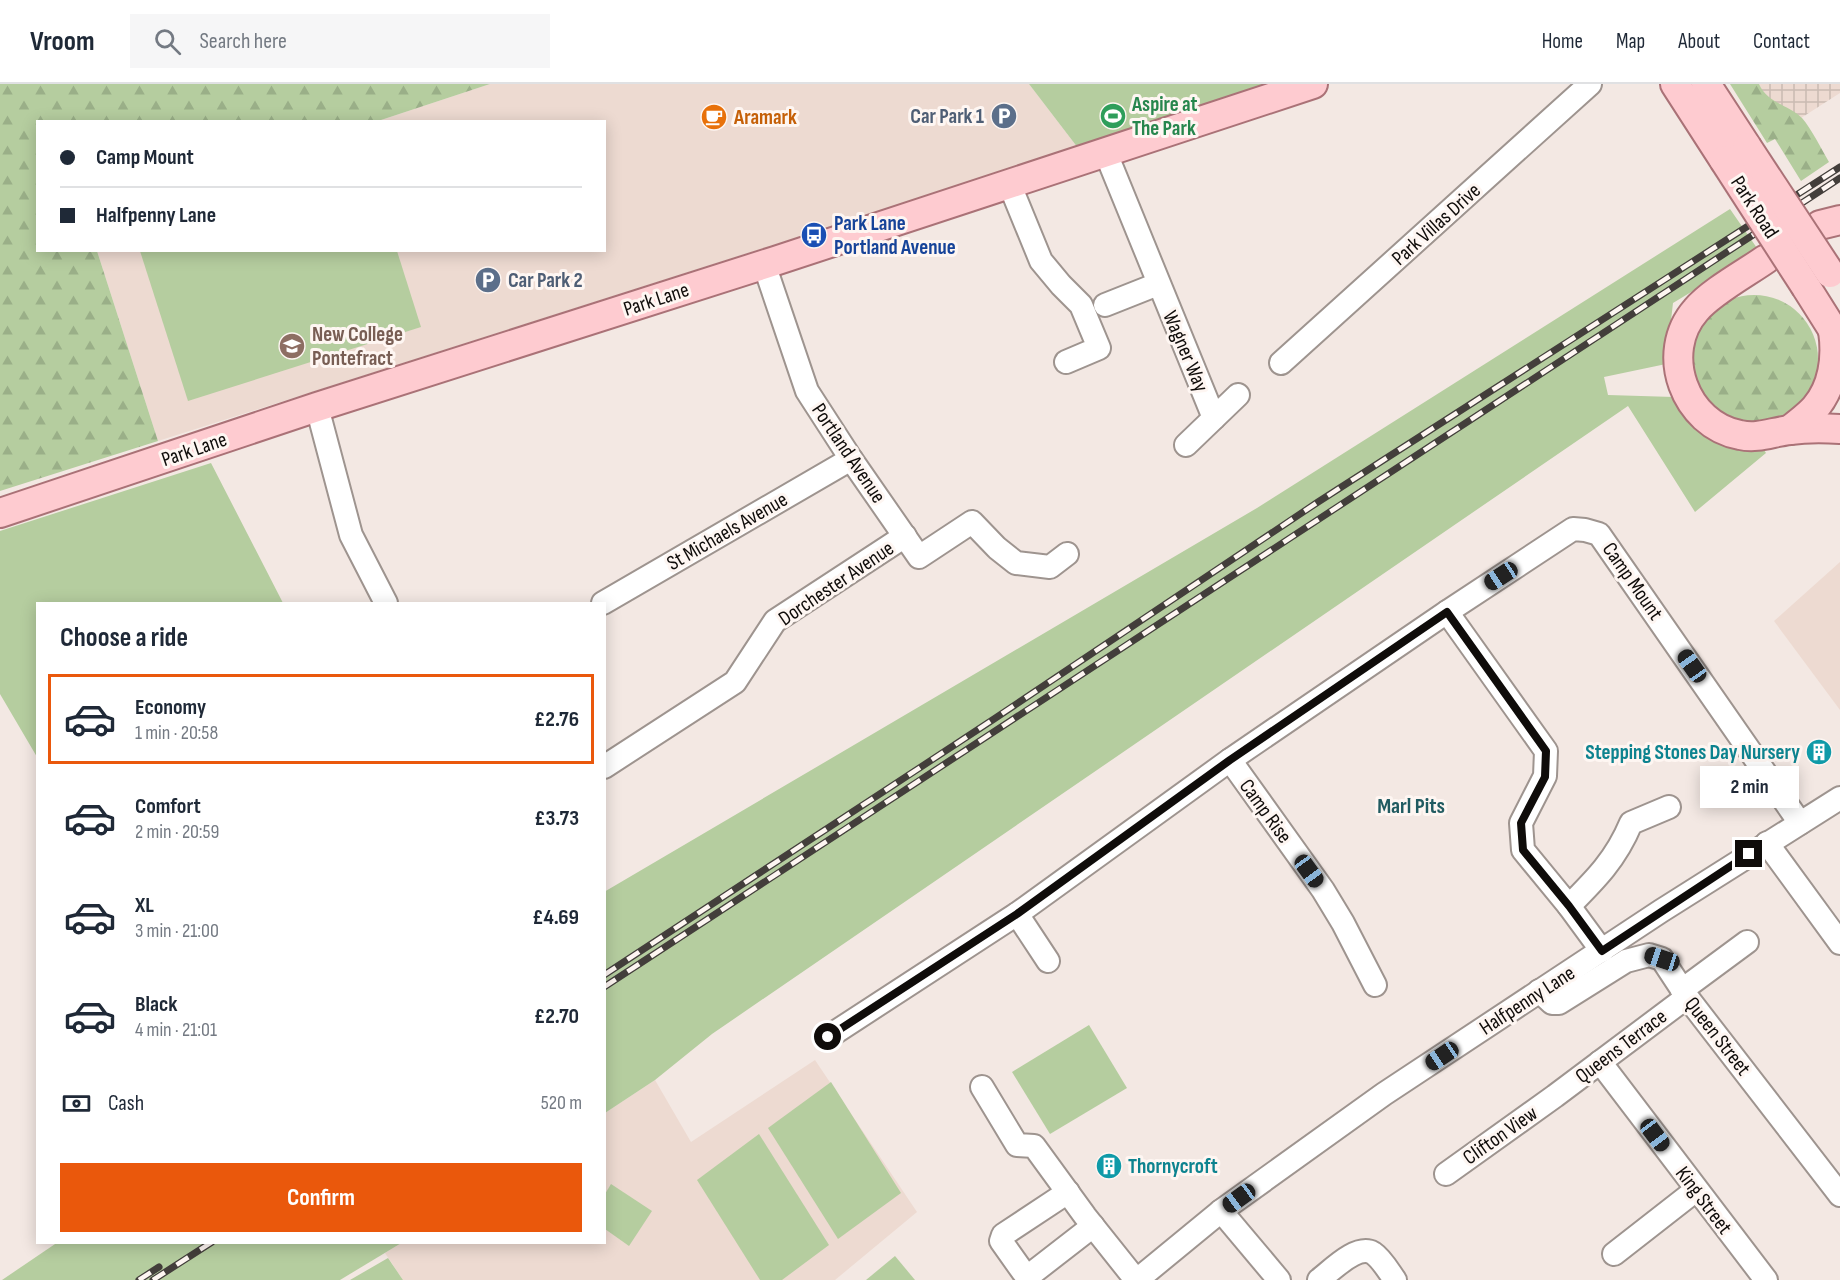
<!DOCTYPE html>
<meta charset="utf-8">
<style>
body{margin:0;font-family:"Sofia Sans Condensed",sans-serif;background:#f6f6f7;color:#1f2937;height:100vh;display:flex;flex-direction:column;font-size:22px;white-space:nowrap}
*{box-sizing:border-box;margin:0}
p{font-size:20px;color:#747a83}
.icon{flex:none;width:33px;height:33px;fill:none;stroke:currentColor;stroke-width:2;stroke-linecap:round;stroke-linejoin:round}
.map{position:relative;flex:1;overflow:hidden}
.drawer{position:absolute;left:36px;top:518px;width:570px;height:642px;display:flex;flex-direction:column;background:#fff;border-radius:0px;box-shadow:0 3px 15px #0003}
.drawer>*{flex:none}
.banner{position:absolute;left:36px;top:36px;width:570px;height:132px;border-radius:0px;box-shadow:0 3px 15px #0003;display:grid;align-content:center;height:132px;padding:0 24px;background:#fff}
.end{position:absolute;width:27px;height:27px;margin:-14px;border:8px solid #0f0c0a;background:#fff;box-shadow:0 0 0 3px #fff}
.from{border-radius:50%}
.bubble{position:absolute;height:42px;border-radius:0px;background:#fff;box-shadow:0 3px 15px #0003;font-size:20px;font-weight:700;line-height:42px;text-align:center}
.car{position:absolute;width:18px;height:36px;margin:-18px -9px;border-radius:8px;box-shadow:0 0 4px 2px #0007;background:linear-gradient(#222 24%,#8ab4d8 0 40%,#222 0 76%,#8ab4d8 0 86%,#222 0)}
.banner b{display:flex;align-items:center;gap:21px;height:57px;font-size:22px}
.banner b+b{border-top:2px solid #e0e1e3}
.banner i{width:15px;height:15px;background:#1f2937}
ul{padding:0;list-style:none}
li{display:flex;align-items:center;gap:18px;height:90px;margin:0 12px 9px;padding:0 12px;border:3px solid transparent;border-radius:0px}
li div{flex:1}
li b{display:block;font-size:22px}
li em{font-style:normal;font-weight:700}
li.active{border-color:#ea580c}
li>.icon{width:54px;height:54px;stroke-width:1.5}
h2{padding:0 24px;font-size:27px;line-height:72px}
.pay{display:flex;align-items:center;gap:15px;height:66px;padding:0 24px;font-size:22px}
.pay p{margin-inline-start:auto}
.button{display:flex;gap:12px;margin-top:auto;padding:12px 24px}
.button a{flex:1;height:69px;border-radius:0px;background:#ea580c;color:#fff;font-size:24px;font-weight:700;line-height:69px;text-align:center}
header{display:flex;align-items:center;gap:36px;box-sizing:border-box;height:84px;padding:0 30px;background:#fff;border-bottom:2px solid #e0e1e3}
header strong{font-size:28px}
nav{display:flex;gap:33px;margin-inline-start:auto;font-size:21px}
.search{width:420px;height:54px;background:#f6f6f7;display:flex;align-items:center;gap:15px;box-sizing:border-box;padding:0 21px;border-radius:0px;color:#747a83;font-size:22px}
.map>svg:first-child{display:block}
.built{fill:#eddad1}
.industrial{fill:url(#industrial-grid)}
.green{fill:#b5cd9f}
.forest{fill:url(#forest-firs)}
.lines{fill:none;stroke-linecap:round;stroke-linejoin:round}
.minor-casing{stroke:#9e948f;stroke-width:26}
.major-casing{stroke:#aa7277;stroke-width:32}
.minor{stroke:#fff;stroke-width:22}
.major{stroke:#fecbd0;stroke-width:28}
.rail-casing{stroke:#433e3b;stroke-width:7}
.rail{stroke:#fef6f2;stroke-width:4.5;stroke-dasharray:14;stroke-linecap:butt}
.major-bridge-casing{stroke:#aa7277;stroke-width:32;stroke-linecap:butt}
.major-bridge{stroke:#fecbd0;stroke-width:28}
.route{stroke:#0f0c0a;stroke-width:8}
.labels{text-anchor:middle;stroke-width:6;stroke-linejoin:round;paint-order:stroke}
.leisure-label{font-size:21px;font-weight:bold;fill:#27864d;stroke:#fef6f2;text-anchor:start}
.service-label{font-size:21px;font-weight:bold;fill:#4e5e75;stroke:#fef6f2;text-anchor:end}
.food-label{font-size:21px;font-weight:bold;fill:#c56008;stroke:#fef6f2;text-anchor:start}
.street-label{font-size:21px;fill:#0f0c0a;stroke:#fef6f2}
.transit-label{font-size:21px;font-weight:bold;fill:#164399;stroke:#fef6f2;text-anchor:start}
.education-label{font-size:21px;font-weight:bold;fill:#785e54;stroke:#fef6f2;text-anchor:start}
.culture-label{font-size:21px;font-weight:bold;fill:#0d838f;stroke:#fef6f2;text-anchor:end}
.neighbourhood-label{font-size:22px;font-weight:bold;fill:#215b61;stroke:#fef6f2}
</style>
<header>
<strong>Vroom</strong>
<div class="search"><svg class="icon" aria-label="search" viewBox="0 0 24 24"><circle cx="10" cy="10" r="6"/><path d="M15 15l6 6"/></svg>Search here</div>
<nav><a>Home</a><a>Map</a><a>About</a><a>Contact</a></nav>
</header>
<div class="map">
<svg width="1840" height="1196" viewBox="0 0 1840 1196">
<defs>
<pattern id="industrial-grid" width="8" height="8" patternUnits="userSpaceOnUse" patternTransform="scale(1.5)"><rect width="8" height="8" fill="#eddad1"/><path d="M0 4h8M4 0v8" fill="none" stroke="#cabab2"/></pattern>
<pattern id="forest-firs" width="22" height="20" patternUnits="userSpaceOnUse" patternTransform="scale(1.5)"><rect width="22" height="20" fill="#b5cd9f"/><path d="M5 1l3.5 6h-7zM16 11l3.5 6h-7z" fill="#9aaf88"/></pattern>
</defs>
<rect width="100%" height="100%" fill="#f3e8e3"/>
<g class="built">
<path d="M490,0H1029L1078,64L158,357L97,167L604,166V38L378,37Z"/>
<path d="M1840,478V626L1774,537Z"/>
<path d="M815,976L917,1128L835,1196H403L385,1169L403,1158H604L605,1029L655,996L691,1058Z"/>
</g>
<path class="industrial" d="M1759,0H1840V9L1801,34L1764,11Z"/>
<g class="green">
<path d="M1029,0H1268L1078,64Z"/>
<path d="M1730,125L1759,167L1673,219L1666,280L1604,293L1608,311L1674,313L1760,360L1766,369L1695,428L1628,322L712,950L655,996L605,1029L604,808L1257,424Z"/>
<path d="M140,167H397L421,243L188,317Z"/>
<path d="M211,379L283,519H38L37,673L0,610V447Z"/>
<path d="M1089,941L1127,1004L1050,1050L1012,988Z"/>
<path d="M831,998L901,1109L838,1155L768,1044Z"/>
<path d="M759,1050L829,1161L782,1196H760L697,1096Z"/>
<path d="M611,1100L652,1127L629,1162L605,1145V1110Z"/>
<path d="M58,1158H403L340,1196H2Z"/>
<path d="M895,1172L915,1196H866Z"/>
<path d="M388,1174L403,1196H350Z"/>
</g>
<g class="forest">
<path d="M0,0H490L378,37L38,38V166L97,167L158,357L0,407Z"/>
<path d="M1730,0H1759C1768,20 1788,20 1802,34C1811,44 1822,66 1829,78L1801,97L1775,55L1767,59Z"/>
<circle cx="1754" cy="275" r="64"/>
</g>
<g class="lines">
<defs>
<g id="minor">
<path d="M1105,67L1214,334"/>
<path d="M1009,99L1041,177L1061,201L1081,221L1099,264L1066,278"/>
<path d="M764,180L807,307L851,375L919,473L972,438L997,464L1016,479L1050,483L1067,470"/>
<path d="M1105,221L1158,200"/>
<path d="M1281,279L1590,0"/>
<path d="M317,323L351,451L386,519"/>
<path d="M1186,361L1238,311"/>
<path d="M603,519L851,375"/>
<path d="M1447,528L1546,667L1545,692L1521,739L1523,766L1569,822L1602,867"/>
<path d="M1230,676L1323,806L1343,839L1375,901"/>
<path d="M604,683L735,598L775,537L905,452"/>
<path d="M1767,759L1840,859"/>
<path d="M1569,822C1596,795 1616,775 1631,739L1669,723"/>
<path d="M1017,830L1048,877"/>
<path d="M1682,906L1747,858"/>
<path d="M1539,907L1552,919H1559L1626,877L1649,871L1662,875L1687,913L1840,1111"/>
<path d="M828,953L1017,830L1230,676L1447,528L1573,445L1585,446L1599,450L1800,739"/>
<path d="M1600,978L1766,1196"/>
<path d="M982,1003L1017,1061L1034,1062L1085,1132L1136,1196"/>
<path d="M1446,1090L1555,1012L1687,913"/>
<path d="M1068,1108L1003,1151L1001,1157L1023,1188L1029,1190L1035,1187L1093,1142"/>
<path d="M1221,1127L1279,1196"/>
<path d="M1614,1170L1696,1106"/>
<path d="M1137,1196L1221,1127L1384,1010L1661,827L1840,714"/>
<path d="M1319,1196C1332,1186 1357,1160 1373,1169C1382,1175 1389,1188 1395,1196"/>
</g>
<g id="major">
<path d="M1675,0L1724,76"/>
<path d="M1706,0L1747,63"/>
<path d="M1820,141L1840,136"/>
<path d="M1766,175C1746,189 1711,208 1696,226C1658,269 1685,341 1740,351C1758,355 1772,348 1790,346C1805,344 1824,344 1840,345"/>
<path d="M1806,203L1840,257"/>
<path d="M1790,346C1798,339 1808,332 1815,324C1833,303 1837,274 1833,247"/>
<path d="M0,429L317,323L775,177L1313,0"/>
</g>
</defs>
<use href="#minor" class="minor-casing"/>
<use href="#major" class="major-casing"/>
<use href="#minor" class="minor"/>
<use href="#major" class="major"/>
<defs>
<g id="rail">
<path d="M604,891L994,635L1318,418L1840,83"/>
<path d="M604,903L1840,94"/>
<path d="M139,1196L159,1183"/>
<path d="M153,1196L212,1158"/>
</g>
</defs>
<use href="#rail" class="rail-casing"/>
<use href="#rail" class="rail"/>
<defs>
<g id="major-bridge">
<path d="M1747,63L1830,189"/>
<path d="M1724,76L1806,203"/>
</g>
</defs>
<use href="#major-bridge" class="major-bridge-casing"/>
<use href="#major-bridge" class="major-bridge"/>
</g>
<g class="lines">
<path class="route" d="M828,953L1017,830L1230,676L1447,528L1546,667L1545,693L1521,739L1523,766L1569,822L1602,867L1749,770"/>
</g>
<defs>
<symbol id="parking-disc" viewBox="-11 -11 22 22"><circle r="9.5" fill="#5c6f8a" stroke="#fef6f2"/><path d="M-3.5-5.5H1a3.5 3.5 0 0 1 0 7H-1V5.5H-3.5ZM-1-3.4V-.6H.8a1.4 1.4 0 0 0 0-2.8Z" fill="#fff"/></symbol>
<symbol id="stadium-disc" viewBox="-11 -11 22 22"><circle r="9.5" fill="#2e9e5b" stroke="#fef6f2"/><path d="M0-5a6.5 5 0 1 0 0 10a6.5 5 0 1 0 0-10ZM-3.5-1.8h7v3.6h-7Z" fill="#fff"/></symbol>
<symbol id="cafe-disc" viewBox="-11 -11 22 22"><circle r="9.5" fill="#e8710a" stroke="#fef6f2"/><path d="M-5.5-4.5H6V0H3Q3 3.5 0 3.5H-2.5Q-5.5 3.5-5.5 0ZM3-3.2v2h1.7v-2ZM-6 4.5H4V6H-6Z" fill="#fff"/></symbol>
<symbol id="bus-disc" viewBox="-11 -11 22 22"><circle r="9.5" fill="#1a4fb4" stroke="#fef6f2"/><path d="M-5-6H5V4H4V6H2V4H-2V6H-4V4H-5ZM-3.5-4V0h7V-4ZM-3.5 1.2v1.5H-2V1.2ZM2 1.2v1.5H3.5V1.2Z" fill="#fff"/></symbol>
<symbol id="university-disc" viewBox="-11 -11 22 22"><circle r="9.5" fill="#8d6e63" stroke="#fef6f2"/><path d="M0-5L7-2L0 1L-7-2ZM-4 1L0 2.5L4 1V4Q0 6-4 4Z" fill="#fff"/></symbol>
<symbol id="building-disc" viewBox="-11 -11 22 22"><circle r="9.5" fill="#0f9aa8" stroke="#fef6f2"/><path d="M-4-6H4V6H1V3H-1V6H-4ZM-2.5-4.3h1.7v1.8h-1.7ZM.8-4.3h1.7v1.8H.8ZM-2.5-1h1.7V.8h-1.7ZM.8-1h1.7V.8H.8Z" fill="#fff"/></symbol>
</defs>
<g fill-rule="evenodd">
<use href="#parking-disc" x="989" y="17" width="30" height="30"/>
<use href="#stadium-disc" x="1098" y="17" width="30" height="30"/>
<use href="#cafe-disc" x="699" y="18" width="30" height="30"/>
<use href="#bus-disc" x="799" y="136" width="30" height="30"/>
<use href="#parking-disc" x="473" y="181" width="30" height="30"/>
<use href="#university-disc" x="277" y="247" width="30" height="30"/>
<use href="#building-disc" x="1804" y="653" width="30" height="30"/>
<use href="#building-disc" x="1094" y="1067" width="30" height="30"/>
</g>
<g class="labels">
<g class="leisure-label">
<text x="1132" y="27">Aspire at<tspan x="1132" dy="24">The Park</tspan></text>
</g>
<g class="service-label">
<text x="984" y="39">Car Park 1</text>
<text x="508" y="203" text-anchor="start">Car Park 2</text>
</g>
<g class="food-label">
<text x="734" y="40">Aramark</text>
</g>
<g class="street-label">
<text transform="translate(1755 123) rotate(57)" y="7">Park Road</text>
<text transform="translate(1436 140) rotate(-42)" y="7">Park Villas Drive</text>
<text transform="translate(656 215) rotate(-18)" y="7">Park Lane</text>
<text transform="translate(1186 267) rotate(67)" y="7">Wagner Way</text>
<text transform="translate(194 365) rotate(-19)" y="7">Park Lane</text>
<text transform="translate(849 369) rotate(56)" y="7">Portland Avenue</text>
<text transform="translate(727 447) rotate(-30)" y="7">St Michaels Avenue</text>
<text transform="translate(1633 497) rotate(55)" y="7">Camp Mount</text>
<text transform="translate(836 499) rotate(-34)" y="7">Dorchester Avenue</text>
<text transform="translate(1266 727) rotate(54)" y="7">Camp Rise</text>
<text transform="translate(1527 916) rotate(-33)" y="7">Halfpenny Lane</text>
<text transform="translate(1718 952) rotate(52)" y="7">Queen Street</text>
<text transform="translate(1621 962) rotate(-37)" y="7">Queens Terrace</text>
<text transform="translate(1500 1051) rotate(-35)" y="7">Clifton View</text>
<text transform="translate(1704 1116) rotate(53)" y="7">King Street</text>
</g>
<g class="transit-label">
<text x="834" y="146">Park Lane<tspan x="834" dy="24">Portland Avenue</tspan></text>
</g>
<g class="education-label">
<text x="312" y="257">New College<tspan x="312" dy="24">Pontefract</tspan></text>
</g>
<g class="culture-label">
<text x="1800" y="675">Stepping Stones Day Nursery</text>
<text x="1128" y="1089" text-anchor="start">Thornycroft</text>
</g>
<g class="neighbourhood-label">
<text x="1411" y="729">Marl Pits</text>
</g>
</g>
</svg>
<i class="end from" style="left:828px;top:953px"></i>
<i class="end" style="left:1749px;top:770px"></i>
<div class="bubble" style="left:1700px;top:682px;width:99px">2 min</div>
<i class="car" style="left:1501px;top:492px;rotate:237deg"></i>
<i class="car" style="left:1692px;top:582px;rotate:325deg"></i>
<i class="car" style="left:1309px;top:787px;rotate:144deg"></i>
<i class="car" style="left:1662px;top:875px;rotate:288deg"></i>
<i class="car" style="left:1442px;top:972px;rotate:236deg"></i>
<i class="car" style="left:1655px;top:1051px;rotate:143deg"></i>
<i class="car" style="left:1239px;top:1114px;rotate:234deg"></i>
<div class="banner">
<b><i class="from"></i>Camp Mount</b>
<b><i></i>Halfpenny Lane</b>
</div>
<section class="drawer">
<h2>Choose a ride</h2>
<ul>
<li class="active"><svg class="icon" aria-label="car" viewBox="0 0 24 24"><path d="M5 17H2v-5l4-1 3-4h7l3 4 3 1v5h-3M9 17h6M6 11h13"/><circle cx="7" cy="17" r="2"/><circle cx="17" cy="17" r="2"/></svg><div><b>Economy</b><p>1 min · 20:58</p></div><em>£2.76</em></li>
<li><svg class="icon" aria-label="car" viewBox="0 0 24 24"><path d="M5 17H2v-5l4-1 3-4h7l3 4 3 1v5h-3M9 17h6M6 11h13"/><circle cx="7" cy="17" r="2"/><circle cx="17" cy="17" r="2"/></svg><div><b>Comfort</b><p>2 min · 20:59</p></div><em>£3.73</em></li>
<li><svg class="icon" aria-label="car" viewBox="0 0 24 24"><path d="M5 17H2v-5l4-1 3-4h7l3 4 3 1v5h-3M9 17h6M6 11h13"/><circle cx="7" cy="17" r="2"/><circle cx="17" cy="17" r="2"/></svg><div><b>XL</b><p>3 min · 21:00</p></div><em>£4.69</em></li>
<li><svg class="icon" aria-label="car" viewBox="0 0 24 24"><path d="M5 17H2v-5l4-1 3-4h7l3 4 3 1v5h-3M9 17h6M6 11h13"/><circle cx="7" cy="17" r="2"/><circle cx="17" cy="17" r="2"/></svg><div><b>Black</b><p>4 min · 21:01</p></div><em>£2.70</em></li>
</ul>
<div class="pay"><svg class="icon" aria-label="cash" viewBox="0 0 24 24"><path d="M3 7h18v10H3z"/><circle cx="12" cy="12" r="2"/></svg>Cash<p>520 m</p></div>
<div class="button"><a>Confirm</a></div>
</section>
</div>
